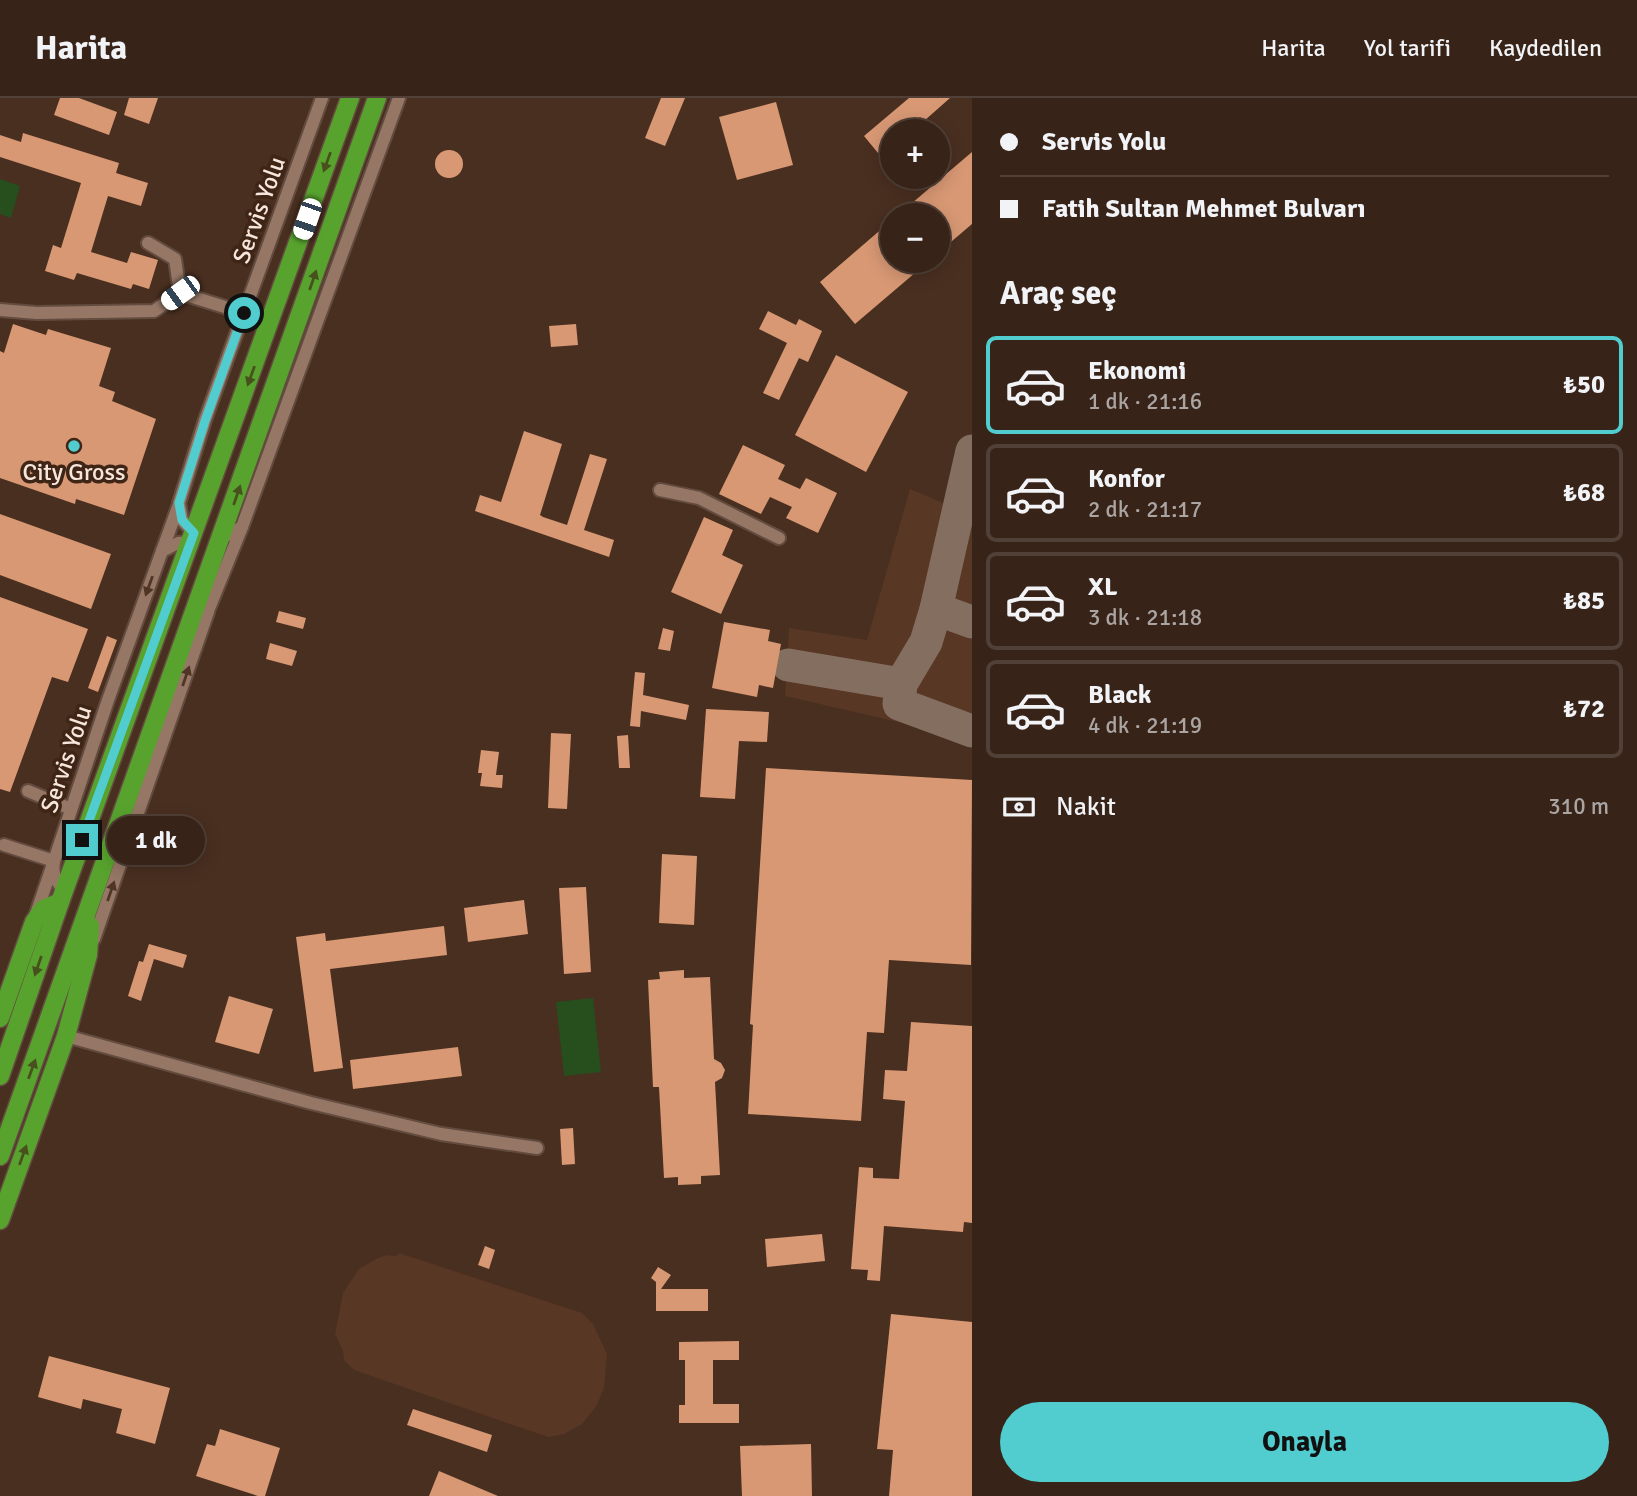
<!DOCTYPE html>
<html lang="tr">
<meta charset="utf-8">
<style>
body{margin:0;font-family:Signika,sans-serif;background:#422f25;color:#f1f3f6;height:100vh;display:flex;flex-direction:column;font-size:26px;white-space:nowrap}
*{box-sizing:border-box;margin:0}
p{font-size:23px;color:#aaa4a2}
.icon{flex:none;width:38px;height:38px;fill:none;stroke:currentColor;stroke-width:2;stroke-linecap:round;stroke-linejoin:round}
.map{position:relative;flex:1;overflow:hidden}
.panel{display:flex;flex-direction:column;background:#372318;width:665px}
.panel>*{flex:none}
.hud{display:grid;align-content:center;height:154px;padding:0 28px;background:#372318}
.controls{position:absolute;left:880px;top:21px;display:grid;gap:14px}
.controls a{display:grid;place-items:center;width:70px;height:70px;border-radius:50%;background:#372318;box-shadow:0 4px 18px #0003,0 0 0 2px #514037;font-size:35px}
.end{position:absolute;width:32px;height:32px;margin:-16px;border:9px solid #52cdcf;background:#111;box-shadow:0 0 0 4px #111}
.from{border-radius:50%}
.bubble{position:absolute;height:49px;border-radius:24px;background:#372318;box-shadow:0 4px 18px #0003,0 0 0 2px #514037;font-size:23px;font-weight:800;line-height:49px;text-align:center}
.car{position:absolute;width:21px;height:42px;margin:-21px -10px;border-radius:9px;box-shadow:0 0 5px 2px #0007;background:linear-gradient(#fff 24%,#345 0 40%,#fff 0 76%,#345 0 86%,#fff 0)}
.hud b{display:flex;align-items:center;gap:24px;height:66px;font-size:26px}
.hud b+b{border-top:2px solid #514037}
.hud i{width:18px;height:18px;background:#f1f3f6}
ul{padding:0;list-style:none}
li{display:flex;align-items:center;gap:21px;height:98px;margin:0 14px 10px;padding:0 14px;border:4px solid #514037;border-radius:10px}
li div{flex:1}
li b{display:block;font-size:26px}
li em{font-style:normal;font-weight:800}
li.on{border-color:#52cdcf}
li>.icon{width:63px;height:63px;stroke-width:1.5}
h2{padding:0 28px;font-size:32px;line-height:84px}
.pay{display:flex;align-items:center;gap:18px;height:77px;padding:0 28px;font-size:26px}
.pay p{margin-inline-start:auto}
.action{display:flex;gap:14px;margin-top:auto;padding:14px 28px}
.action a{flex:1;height:80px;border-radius:42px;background:#52cdcf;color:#111;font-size:28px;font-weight:800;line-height:80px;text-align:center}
header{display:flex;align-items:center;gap:42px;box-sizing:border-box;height:98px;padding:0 35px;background:#372318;border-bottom:2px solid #514037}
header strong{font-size:33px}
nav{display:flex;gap:38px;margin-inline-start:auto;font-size:24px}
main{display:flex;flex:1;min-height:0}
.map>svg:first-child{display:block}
.built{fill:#583724}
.green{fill:#274e1d}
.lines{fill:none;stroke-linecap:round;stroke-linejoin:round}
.taxiway{stroke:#846e60;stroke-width:33}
.building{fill:#d89874}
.minor-casing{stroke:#634c3f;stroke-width:16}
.highway-casing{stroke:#634c3f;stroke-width:21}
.minor{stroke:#967766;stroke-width:12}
.highway{stroke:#58a32e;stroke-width:18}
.oneway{fill:#48511e}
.oneway2{fill:#503526}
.route{stroke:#52cdcf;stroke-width:9}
.poi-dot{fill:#52cdcf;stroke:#3f2516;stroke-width:2.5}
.labels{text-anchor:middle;stroke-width:7;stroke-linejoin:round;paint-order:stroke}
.street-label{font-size:24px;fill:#f7e6dc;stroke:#3f2516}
.poi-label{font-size:24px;fill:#f7e6dc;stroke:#3f2516}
</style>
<header>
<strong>Harita</strong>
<nav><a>Harita</a><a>Yol tarifi</a><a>Kaydedilen</a></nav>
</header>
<main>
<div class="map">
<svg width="972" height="1398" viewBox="0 0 972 1398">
<rect width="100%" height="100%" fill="#492f20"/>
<g class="built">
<path d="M910,391L972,417V641L785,598L789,530L867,542Z"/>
<path d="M399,1155L582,1215L593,1226L607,1256L604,1290L597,1307L582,1326L564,1336L548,1339L354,1272L344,1262L343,1253L335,1236L343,1195L359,1171L378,1160L387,1157L396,1158Z"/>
</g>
<g class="green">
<path d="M0,81L20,88L11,120L0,116Z"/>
<path d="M593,900L601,974L564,978L556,904Z"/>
</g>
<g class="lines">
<g class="taxiway">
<path d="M972,353L936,511L926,544L901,586L899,606L972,633"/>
<path d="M936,511L972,524"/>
<path d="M788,567L901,586"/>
</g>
</g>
<g class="building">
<path d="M60,0H79L117,14L109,37L54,17Z"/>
<path d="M129,0H158L149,26L124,17Z"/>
<path d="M661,0H685L665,48L645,40Z"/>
<path d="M909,0H950L924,23L920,19L903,33H892V42L878,55L864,38Z"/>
<path d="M776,4L793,67L737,82L719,19Z"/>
<path d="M23,35L119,65L116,75L148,85L141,108L108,98L91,154L127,165L131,154L158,162L149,191L133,186L131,191L77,175L74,182L45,173L53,147L61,150L81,85L0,59V37L21,44Z"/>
<circle cx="449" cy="66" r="14"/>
<path d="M972,54V126L938,155V117H898Z"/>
<path d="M892,122V163H929L855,226L820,184Z"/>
<path d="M768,213L796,227L799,221L822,233L808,264L799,260L779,302L763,295L787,245L759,231Z"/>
<path d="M13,226L46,237L48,231L111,250L99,288L115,294L112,303L156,321L124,417L76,401L75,406L0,380V253L4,255Z"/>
<path d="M576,226L578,247L551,249L549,228Z"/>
<path d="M836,257L908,294L866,374L795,337Z"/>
<path d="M524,333L562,346L540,417L543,419L567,427L590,356L607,361L584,432L614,442L609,459L475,413L480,397L501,404Z"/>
<path d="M743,347L785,367L778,381L800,391L806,380L837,395L818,435L786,420L792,409L770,399L761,416L719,396Z"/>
<path d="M0,416L111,456L91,511L0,477Z"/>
<path d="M704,419L733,432L722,457L743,467L721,516L671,494Z"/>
<path d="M0,499L88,531L68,584L52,579L10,694L0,691Z"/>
<path d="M279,513L306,520L303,531L276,524Z"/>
<path d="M724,524L770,532L768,543L781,546L773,590L759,587L757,599L712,590Z"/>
<path d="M663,530L674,533L670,553L658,551Z"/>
<path d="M107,538L117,542L98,594L88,590Z"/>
<path d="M270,545L297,553L292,568L266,561Z"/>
<path d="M635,574L645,575L643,597L689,607L686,622L641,613L640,629L630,628Z"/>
<path d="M706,611L769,614L767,644L739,643L735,701L700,699Z"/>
<path d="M551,635L571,636L567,711L548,710Z"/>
<path d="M628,637L630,670H619L617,638Z"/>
<path d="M481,652L499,654L496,677H503L502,690L480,688L482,675H478Z"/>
<path d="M766,670L972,682L971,867L889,862L884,935L867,934L861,1023L748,1016L753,927L750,926Z"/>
<path d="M662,756L697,758L694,827L659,825Z"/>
<path d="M586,789L591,874L564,876L559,790Z"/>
<path d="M524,802L528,836L468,844L464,810Z"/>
<path d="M444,828L447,857L330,871L343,970L314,974L296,839L325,835L326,843Z"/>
<path d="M149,846L187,857L183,870L154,861L141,903L128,898L139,863L143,864Z"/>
<path d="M684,872V880L710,879L714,961L721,965L725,972L722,980L715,984L720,1077L701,1078V1086L678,1087V1079L664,1080L659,989H653L648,882L660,881L659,874Z"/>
<path d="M229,898L273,911L259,956L215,944Z"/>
<path d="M911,924L972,928V1125L964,1124L963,1134L884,1128L880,1183L867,1182L868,1172L851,1171L859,1069L873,1070V1080L899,1081L905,1003L883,1001L885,972L907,973Z"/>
<path d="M458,949L462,978L353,991L350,962Z"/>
<path d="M573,1030L575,1066L562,1067L560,1031Z"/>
<path d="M822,1136L825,1163L767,1169L765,1141Z"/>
<path d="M485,1148L495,1152L489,1171L478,1167Z"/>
<path d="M658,1169L671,1177L661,1191H708V1213H656V1184L651,1180Z"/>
<path d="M891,1216L972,1224V1398H889L893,1352L877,1351Z"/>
<path d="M739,1243V1262H713V1306H739V1325H679V1307H685V1262H679V1244Z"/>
<path d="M49,1258L170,1290L155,1346L116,1335L122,1311L83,1301L81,1311L38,1299Z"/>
<path d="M413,1311L492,1337L487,1354L407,1327Z"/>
<path d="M220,1331L280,1350L265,1398H258L196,1378L207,1346L215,1348Z"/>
<path d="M811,1346L812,1398H742L740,1348Z"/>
<path d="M439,1373L498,1398H429Z"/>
</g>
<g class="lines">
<defs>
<g id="minor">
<path d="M148,145L175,161L180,195"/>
<path d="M180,195L244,215"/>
<path d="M0,212L37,215L154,213L180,195"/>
<path d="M660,392L699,400L779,440"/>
<path d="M194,435L182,422L179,405L205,322L322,0"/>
<path d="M222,440L242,429L399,0"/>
<path d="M162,453L178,409"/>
<path d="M208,513L242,429"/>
<path d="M28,693L71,711"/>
<path d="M4,747L54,763L36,816"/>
<path d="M64,792C55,783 52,775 54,763L108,602L162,453L178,445L191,444"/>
<path d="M94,841L208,514L204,490"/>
<path d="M66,938L311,1005L441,1036L537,1050"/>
</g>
<g id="highway">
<path d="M0,920L34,824L43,811L60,804"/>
<path d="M0,978L60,804L350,0"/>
<path d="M0,1058L377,0"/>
<path d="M0,1122L66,938L88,857L90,828"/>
</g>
</defs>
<use href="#minor" class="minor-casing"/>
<use href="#highway" class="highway-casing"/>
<use href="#minor" class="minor"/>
<use href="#highway" class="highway"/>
</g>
<defs><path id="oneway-solid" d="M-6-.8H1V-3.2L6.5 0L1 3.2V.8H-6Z" transform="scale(1.75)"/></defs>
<g class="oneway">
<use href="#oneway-solid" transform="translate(327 64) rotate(110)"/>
<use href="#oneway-solid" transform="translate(313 182) rotate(-71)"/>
<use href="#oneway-solid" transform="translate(251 278) rotate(110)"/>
<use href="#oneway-solid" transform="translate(237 397) rotate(-71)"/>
<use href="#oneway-solid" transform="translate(38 868) rotate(109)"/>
<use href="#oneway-solid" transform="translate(32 971) rotate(-70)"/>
<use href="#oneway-solid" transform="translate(23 1057) rotate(-70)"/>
</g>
<g class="oneway2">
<use href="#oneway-solid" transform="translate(149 488) rotate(110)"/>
<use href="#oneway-solid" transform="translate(186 578) rotate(-71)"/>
<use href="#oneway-solid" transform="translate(111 793) rotate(-71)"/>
</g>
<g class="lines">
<path class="route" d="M82,742L194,435L182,422L179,405L205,323L244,215"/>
</g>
<circle class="poi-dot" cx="74" cy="348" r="7"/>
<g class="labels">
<g class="street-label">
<text transform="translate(259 112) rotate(-70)" y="8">Servis Yolu</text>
<text transform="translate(66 661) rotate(-71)" y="8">Servis Yolu</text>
</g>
<g class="poi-label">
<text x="74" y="382">City Gross</text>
</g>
</g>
</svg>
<div class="controls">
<a>+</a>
<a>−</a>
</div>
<i class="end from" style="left:244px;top:215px"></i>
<i class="end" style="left:82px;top:742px"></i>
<div class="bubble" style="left:107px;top:718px;width:98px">1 dk</div>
<i class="car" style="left:307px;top:121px;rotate:199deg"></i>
<i class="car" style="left:180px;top:195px;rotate:234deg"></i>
</div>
<section class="panel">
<div class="hud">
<b><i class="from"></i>Servis Yolu</b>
<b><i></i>Fatih Sultan Mehmet Bulvarı</b>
</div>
<h2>Araç seç</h2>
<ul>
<li class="on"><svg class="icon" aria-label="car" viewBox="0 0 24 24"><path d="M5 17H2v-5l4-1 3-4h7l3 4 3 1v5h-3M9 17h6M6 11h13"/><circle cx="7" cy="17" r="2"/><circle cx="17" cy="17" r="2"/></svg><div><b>Ekonomi</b><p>1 dk · 21:16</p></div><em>₺50</em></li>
<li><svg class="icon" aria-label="car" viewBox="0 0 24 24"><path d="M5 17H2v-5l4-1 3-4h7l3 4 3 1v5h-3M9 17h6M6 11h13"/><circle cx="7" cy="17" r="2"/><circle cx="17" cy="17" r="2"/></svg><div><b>Konfor</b><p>2 dk · 21:17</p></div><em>₺68</em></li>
<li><svg class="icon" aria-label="car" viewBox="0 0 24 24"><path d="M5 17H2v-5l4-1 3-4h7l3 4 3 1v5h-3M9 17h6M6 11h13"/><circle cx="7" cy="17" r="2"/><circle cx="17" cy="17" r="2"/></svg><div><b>XL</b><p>3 dk · 21:18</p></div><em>₺85</em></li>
<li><svg class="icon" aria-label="car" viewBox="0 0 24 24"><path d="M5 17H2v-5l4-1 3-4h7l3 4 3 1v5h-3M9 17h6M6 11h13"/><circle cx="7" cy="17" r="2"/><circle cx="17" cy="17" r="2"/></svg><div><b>Black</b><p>4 dk · 21:19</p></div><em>₺72</em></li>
</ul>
<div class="pay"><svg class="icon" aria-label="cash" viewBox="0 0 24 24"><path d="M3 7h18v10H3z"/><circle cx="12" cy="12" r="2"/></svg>Nakit<p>310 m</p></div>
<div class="action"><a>Onayla</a></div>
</section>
</main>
